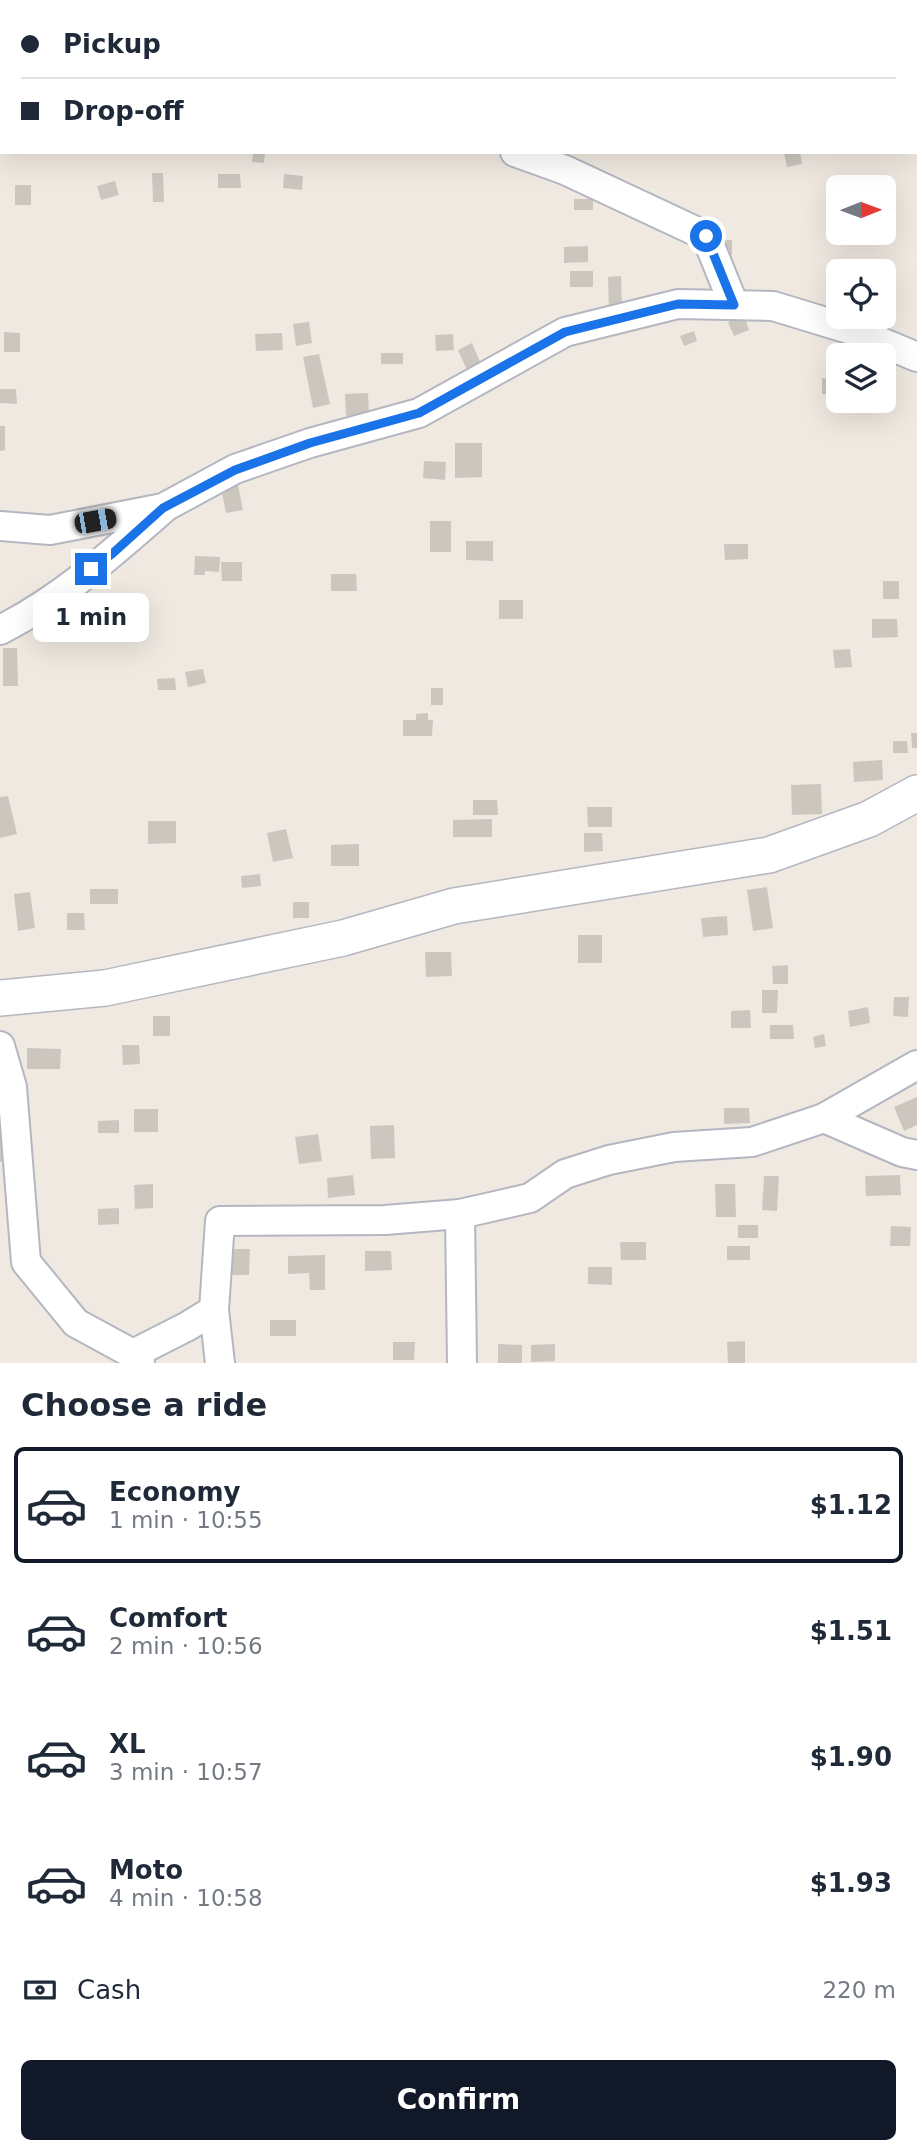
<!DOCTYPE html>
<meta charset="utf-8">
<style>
body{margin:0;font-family:"DejaVu Sans",sans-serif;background:#f2f2f3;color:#1f2937;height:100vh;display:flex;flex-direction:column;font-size:26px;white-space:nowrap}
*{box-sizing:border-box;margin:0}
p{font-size:23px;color:#747a83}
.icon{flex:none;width:38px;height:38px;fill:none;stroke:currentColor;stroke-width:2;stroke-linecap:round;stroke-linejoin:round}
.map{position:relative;height:1363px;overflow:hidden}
.panel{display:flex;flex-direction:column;background:#fff;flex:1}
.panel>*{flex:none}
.hud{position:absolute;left:0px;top:0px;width:917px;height:154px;box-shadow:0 7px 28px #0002;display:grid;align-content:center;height:154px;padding:0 21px;background:#fff}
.needle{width:46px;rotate:89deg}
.buttons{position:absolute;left:826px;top:175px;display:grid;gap:14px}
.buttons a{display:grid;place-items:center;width:70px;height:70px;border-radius:10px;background:#fff;box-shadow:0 7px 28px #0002;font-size:35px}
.end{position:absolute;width:32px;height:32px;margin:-16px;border:9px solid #1a73e8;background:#fff;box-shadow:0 0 0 4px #fff}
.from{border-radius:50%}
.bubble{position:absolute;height:49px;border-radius:10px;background:#fff;box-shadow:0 7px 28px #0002;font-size:23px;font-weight:700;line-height:49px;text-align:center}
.car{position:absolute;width:21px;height:42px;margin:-21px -10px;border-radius:9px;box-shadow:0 0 5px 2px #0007;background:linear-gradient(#222 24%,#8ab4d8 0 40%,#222 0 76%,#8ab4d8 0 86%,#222 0)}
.hud b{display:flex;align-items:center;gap:24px;height:66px;font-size:26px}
.hud b+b{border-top:2px solid #e0e1e3}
.hud i{width:18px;height:18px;background:#1f2937}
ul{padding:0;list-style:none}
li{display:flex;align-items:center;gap:21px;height:116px;margin:0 14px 10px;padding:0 7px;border:4px solid transparent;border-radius:10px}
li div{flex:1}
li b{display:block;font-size:26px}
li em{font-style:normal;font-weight:700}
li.current{border-color:#111827}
li>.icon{width:63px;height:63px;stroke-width:1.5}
h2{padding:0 21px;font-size:32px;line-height:84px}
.pay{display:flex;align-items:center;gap:18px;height:77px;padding:0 21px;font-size:26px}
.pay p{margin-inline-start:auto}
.cta{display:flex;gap:14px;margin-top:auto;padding:14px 21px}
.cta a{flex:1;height:80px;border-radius:10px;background:#111827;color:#fff;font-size:28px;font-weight:700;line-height:80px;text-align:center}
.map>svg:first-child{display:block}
.building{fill:#cbc7bf}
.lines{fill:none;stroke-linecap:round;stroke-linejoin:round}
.minor-casing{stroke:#b4b7c1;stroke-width:32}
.tertiary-casing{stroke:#b4b7c1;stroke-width:38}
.minor{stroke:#fff;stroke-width:28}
.tertiary{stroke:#fff;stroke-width:35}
.route{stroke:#1a73e8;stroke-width:9}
</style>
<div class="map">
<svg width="917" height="1363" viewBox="0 0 917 1363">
<rect width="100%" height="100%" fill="#efe9e1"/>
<g class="building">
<path d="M253,152L265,153L264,163L252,162Z"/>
<path d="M784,152H800L802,164L787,167Z"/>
<path d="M152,173H163L164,202H153Z"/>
<path d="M218,174H240L241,188H218Z"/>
<path d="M284,174L303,176L302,190L283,188Z"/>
<path d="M115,181L119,195L101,200L97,186Z"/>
<rect x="15" y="185" width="16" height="20"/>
<rect x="574" y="199" width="19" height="11"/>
<rect x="716" y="240" width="16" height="15"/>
<path d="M588,246V262L564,263V247Z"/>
<rect x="570" y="271" width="23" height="16"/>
<path d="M621,276L622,310L609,311L608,277Z"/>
<path d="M744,316L749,330L734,336L728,322Z"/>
<path d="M309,322L312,343L296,346L293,324Z"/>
<path d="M694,331L697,341L684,346L680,336Z"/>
<path d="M4,332L20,333V352H4Z"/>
<path d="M282,333L283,350L256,351L255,334Z"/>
<path d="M453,334L454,350L436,351L435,335Z"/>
<path d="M472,343L481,364L467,370L458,350Z"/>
<rect x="381" y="353" width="22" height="11"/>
<path d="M319,354L330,404L313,408L303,357Z"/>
<path d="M822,378L838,379V394H822Z"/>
<path d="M0,389H16L17,404L0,403Z"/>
<path d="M368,393L369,414L346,416L345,394Z"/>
<path d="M0,426H5V450L0,451Z"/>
<path d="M455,443H482V477L455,478Z"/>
<path d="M424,461L446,462L445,480L423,478Z"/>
<path d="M238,485L243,510L226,513L221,488Z"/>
<rect x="430" y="521" width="21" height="31"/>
<path d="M466,541H493V561L466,560Z"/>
<path d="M724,544H748V559L725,560Z"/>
<path d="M195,556L220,557L219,572L205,571V575H194Z"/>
<path d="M221,562H242V581H222Z"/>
<path d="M331,574H356L357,591H331Z"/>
<rect x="883" y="581" width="16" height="18"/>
<rect x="499" y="600" width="24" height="19"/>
<path d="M872,619H897L898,637L872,638Z"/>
<path d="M3,648H17L18,686H3Z"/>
<path d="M850,649L852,667L835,668L833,650Z"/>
<path d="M203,669L206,683L188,687L185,672Z"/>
<path d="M175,678L176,690H158L157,679Z"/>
<rect x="431" y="688" width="12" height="17"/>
<path d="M428,713V720H433L432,736H403V720H416V714Z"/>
<path d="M911,733H917V748H912Z"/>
<path d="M893,741H907L908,753H893Z"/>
<path d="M882,760L883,780L854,782L853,762Z"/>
<path d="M821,784L822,814L792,815L791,785Z"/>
<path d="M8,796L17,834L0,838V797Z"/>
<path d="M473,800H497L498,815H473Z"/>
<path d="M587,807H612V827H588Z"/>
<path d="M492,819V837H453V820Z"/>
<path d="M148,821H176V843L148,844Z"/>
<path d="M286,829L293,858L273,862L267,833Z"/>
<path d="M584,833H602L603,851L584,852Z"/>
<path d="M359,844V866H331V845Z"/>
<path d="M260,874L261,886L242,888L241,876Z"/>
<path d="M767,887L773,928L753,931L747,890Z"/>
<rect x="90" y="889" width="28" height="15"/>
<path d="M30,892L35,928L18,931L14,894Z"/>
<rect x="293" y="902" width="16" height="16"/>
<path d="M67,913H84L85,930H67Z"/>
<path d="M727,916L728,935L703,937L701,918Z"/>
<rect x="578" y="935" width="24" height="28"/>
<path d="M425,952H451L452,976L426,977Z"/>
<path d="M788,965V984H773L772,966Z"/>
<path d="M762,990H778L777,1013H762Z"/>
<path d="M894,997H909L908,1017L893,1016Z"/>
<path d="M868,1007L870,1023L850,1027L848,1011Z"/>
<path d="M750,1010L751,1028H731V1011Z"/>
<rect x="153" y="1016" width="17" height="20"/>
<path d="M770,1025H793L794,1039H770Z"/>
<path d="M824,1034L826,1046L815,1048L813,1037Z"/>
<path d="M122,1045H139L140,1064L123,1065Z"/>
<path d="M27,1048L61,1049L60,1069H27Z"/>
<path d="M917,1097V1125L904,1131L894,1107Z"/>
<path d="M724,1108H749L750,1123L724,1124Z"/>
<rect x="134" y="1109" width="24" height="23"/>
<path d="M119,1120V1133H98V1121Z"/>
<path d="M394,1125L395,1158L371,1159L370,1126Z"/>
<path d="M6,1133L8,1161L0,1162V1134Z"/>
<path d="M318,1134L322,1161L299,1164L295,1137Z"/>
<path d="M353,1175L355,1195L328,1198L327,1178Z"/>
<path d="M900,1175L901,1195L866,1196L865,1176Z"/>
<path d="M764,1176H779L777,1211L762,1210Z"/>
<path d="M153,1184V1208L135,1209L134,1185Z"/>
<path d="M715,1184H735L736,1217H716Z"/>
<path d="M119,1208V1224L98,1225V1209Z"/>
<rect x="738" y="1225" width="20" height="13"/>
<path d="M891,1226L911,1227L910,1246H890Z"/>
<path d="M620,1242H646V1260H621Z"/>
<rect x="727" y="1246" width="23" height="14"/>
<path d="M233,1249H250L249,1275H232Z"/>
<path d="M365,1251H391L392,1270L365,1271Z"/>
<path d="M325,1255V1290H310L309,1273L288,1274V1256Z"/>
<path d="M588,1267H612V1285L588,1284Z"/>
<rect x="270" y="1320" width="26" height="16"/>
<path d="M745,1341V1363H728L727,1342Z"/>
<path d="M393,1342H415L414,1360H393Z"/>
<path d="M498,1344L522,1345V1363H498Z"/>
<path d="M555,1344V1361L531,1362V1345Z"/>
</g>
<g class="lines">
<defs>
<g id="minor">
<path d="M606,2L610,0"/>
<path d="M0,5H2"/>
<path d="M515,152L565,170L706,236L734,305"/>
<path d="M0,526L50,530L163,508L235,469L310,443L419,413L565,332L678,304L773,306L852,330L917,357"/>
<path d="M0,630C60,600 113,553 163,509"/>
<path d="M0,1046L12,1087L26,1262L76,1323L133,1354L140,1363"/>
<path d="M824,1118L902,1152L917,1155"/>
<path d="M460,1214L462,1363"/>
<path d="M214,1310L220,1363"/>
<path d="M133,1354L188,1326L214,1310L220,1221L385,1220L460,1214L530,1198L565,1174L609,1160L674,1147L752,1142L824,1118L917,1065"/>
</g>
<path id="tertiary" d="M0,998L105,988L343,938L454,906L769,855L869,819L917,793"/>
</defs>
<use href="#minor" class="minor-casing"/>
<use href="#tertiary" class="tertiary-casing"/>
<use href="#minor" class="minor"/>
<use href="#tertiary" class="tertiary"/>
</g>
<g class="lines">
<path class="route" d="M91,569L113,553L163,508L235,470L310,443L419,413L565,332L678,304L734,305L706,236"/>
</g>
</svg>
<div class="buttons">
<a><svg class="needle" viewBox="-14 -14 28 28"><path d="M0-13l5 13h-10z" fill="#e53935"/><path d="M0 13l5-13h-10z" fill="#747a83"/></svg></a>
<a><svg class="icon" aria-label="locate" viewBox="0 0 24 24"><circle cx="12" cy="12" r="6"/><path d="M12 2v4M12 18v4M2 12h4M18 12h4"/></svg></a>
<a><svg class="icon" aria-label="layers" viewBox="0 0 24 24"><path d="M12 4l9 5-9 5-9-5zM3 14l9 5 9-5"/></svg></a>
</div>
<i class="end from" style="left:706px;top:236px"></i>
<i class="end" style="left:91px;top:569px"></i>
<div class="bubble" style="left:33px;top:593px;width:116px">1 min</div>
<i class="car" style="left:95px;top:521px;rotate:80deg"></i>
<div class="hud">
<b><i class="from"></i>Pickup</b>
<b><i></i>Drop-off</b>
</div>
</div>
<section class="panel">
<h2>Choose a ride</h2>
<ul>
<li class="current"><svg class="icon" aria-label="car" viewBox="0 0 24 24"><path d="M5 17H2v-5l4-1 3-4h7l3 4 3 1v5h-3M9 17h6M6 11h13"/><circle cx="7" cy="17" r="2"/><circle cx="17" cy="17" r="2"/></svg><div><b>Economy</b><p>1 min · 10:55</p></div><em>$1.12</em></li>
<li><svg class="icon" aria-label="car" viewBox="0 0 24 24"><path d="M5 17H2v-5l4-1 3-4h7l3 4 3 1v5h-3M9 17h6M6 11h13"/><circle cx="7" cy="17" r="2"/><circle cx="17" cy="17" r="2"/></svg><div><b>Comfort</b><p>2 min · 10:56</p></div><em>$1.51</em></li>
<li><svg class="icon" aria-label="car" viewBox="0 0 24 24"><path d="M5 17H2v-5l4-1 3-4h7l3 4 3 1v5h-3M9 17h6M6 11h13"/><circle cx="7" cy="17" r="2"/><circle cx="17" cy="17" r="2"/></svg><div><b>XL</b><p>3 min · 10:57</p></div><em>$1.90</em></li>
<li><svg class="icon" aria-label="car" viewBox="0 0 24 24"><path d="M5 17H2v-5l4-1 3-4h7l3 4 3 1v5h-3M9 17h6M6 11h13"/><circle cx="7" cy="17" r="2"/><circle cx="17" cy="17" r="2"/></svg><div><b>Moto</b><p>4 min · 10:58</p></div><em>$1.93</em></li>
</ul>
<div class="pay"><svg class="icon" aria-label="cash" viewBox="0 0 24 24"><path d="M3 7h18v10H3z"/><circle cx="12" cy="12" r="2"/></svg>Cash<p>220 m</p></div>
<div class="cta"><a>Confirm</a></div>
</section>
